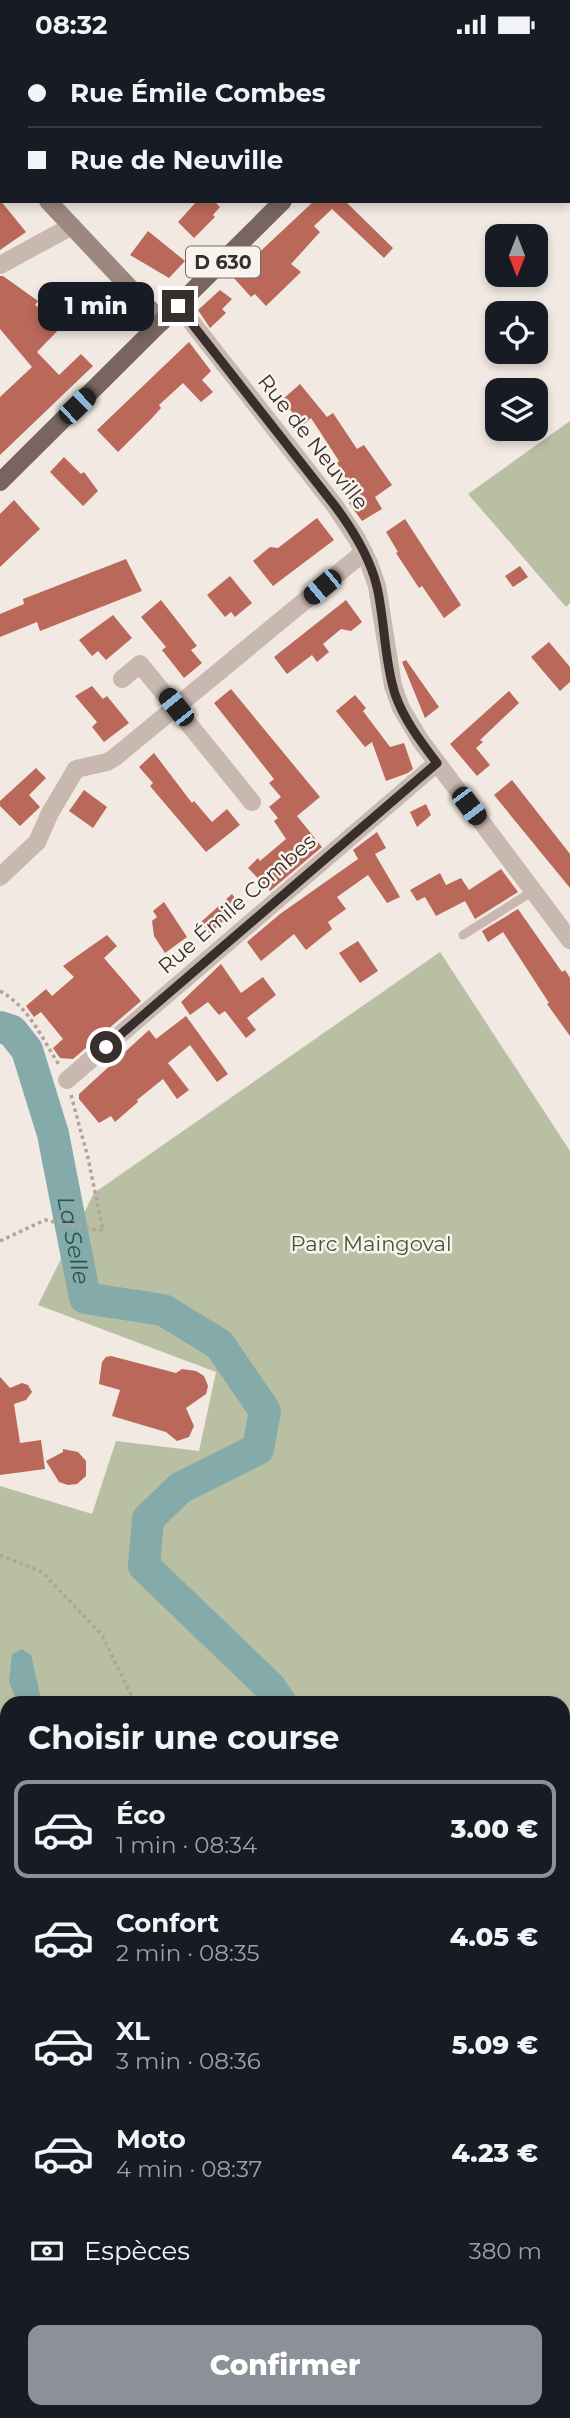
<!DOCTYPE html>
<html lang="fr">
<meta charset="utf-8">
<style>
body{margin:0;font-family:Montserrat,sans-serif;background:#20242c;color:#f1f3f6;height:100vh;display:flex;flex-direction:column;font-size:26px;white-space:nowrap}
*{box-sizing:border-box;margin:0}
p{font-size:23px;color:#9ea1a6}
.icon{flex:none;width:38px;height:38px;fill:none;stroke:currentColor;stroke-width:2;stroke-linecap:round;stroke-linejoin:round}
.map{position:relative;flex:1;overflow:hidden}
.details{position:absolute;left:0px;top:1647px;width:570px;height:723px;display:flex;flex-direction:column;background:#171b24;border-radius:21px 21px 0 0;box-shadow:0 4px 10px #0003}
.details>*{flex:none}
.banner{position:absolute;left:0px;top:0px;width:570px;height:154px;box-shadow:0 4px 10px #0003;display:grid;align-content:center;height:154px;padding:0 28px;background:#171b24}
.needle{width:46px;rotate:180deg}
.tools{position:absolute;left:485px;top:175px;display:grid;gap:14px}
.tools a{display:grid;place-items:center;width:63px;height:63px;border-radius:14px;background:#171b24;box-shadow:0 4px 10px #0003;font-size:35px}
.end{position:absolute;width:32px;height:32px;margin:-16px;border:9px solid #382f2c;background:#fff;box-shadow:0 0 0 4px #fff}
.from{border-radius:50%}
.bubble{position:absolute;height:49px;border-radius:14px;background:#171b24;box-shadow:0 4px 10px #0003;font-size:23px;font-weight:800;line-height:49px;text-align:center}
.car{position:absolute;width:21px;height:42px;margin:-21px -10px;border-radius:9px;box-shadow:0 0 5px 2px #0007;background:linear-gradient(#222 24%,#8ab4d8 0 40%,#222 0 76%,#8ab4d8 0 86%,#222 0)}
.banner b{display:flex;align-items:center;gap:24px;height:66px;font-size:26px}
.banner b+b{border-top:2px solid #363941}
.banner i{width:18px;height:18px;background:#f1f3f6}
ul{padding:0;list-style:none}
li{display:flex;align-items:center;gap:21px;height:98px;margin:0 14px 10px;padding:0 14px;border:4px solid transparent;border-radius:14px}
li div{flex:1}
li b{display:block;font-size:26px}
li em{font-style:normal;font-weight:800}
li.on{border-color:#8c9099}
li>.icon{width:63px;height:63px;stroke-width:1.5}
h2{padding:0 28px;font-size:32px;line-height:84px}
.pay{display:flex;align-items:center;gap:18px;height:77px;padding:0 28px;font-size:26px}
.pay p{margin-inline-start:auto}
.action{display:flex;gap:14px;margin-top:auto;padding:14px 28px}
.action a{flex:1;height:80px;border-radius:14px;background:#8c9099;color:#fff;font-size:28px;font-weight:800;line-height:80px;text-align:center}
.status{display:flex;justify-content:space-between;align-items:center;height:49px;padding:0 35px;background:#171b24;direction:ltr}
.status svg{height:19px;fill:currentColor}
.map>svg:first-child{display:block}
.green{fill:#b8bfa3;fill-rule:evenodd}
.water{fill:#84abaa}
.lines{fill:none;stroke-linecap:round;stroke-linejoin:round}
.river{stroke:#84abaa;stroke-width:32}
.building{fill:#b96859}
.path{stroke:#b4a399;stroke-width:3.5;stroke-dasharray:3.5 3.5;stroke-linecap:butt}
.lane{stroke:#c8b8af;stroke-width:9}
.street{stroke:#c8b8af;stroke-width:18}
.secondary{stroke:#9c8880;stroke-width:18}
.primary{stroke:#78655f;stroke-width:18}
.route{stroke:#382f2c;stroke-width:9}
.labels{text-anchor:middle;stroke-width:5;stroke-linejoin:round;paint-order:stroke}
.shield{fill:#f9f3ee;stroke:#726a66;stroke-width:2}
.shield-label{font-size:19px;font-weight:bold;fill:#382f2c}
.street-label{font-size:21px;fill:#382f2c;stroke:#f9f3ee}
.park-label{font-size:21px;fill:#4a5433;stroke:#f9f3ee}
.water-label{font-size:23px;font-style:italic;fill:#265554;stroke:#f9f3ee}
</style>
<div class="status"><b>08:32</b><svg viewBox="0 0 49 12"><path d="M0 12V9h3v3zM5 12V6h3v6zM10 12V3h3v9zM15 12V0h3v12zM26 1h20v11H26zM47 4h2v5h-2z"/></svg></div>
<div class="map">
<svg width="570" height="2369" viewBox="0 0 570 2369">
<rect width="100%" height="100%" fill="#f1e9e2"/>
<g class="green">
<path d="M570,372V554L566,558L468,445Z"/>
<path d="M440,903L570,1102V2369H0V1437L92,1465L116,1392L199,1402L216,1323L38,1256L94,1144ZM7,1654H564V2362H7Z"/>
</g>
<g class="water">
<path d="M22,1600L31,1606L42,1654H17L9,1632L12,1605Z"/>
<path d="M7,1745V1828L0,1837V1754Z"/>
</g>
<g class="lines">
<g class="river">
<path id="s1" d="M0,978L12,982L27,1001L53,1085L85,1249L163,1261L219,1295L265,1362L258,1400L180,1439L148,1470L144,1517L270,1638L281,1654"/>
<path d="M501,2362L503,2369"/>
</g>
</g>
<g class="building">
<path d="M0,151L26,183L0,201Z"/>
<path d="M197,152H214L220,158L213,166L215,168L194,189L178,173Z"/>
<path d="M314,152H345L393,199L384,209L332,160L314,177L320,183L291,215L301,223L266,257L255,245L251,248L233,228Z"/>
<path d="M148,182L185,212L169,229L130,206Z"/>
<path d="M0,227H3L38,252L35,256L63,276L37,303L59,326L81,305L93,317L0,406V348L32,318L0,280Z"/>
<path d="M220,241L232,250L222,260L226,264L210,279L198,261Z"/>
<path d="M189,293L211,322L202,331L213,343L201,353L183,334L159,356L161,359L152,369L118,403L97,381Z"/>
<path d="M300,335L327,368L333,364L357,400L364,396L392,436L375,448L382,460L362,472L349,454L357,448L337,414L339,412L311,369L303,376L282,351Z"/>
<path d="M64,408L81,425L84,423L98,442L83,457L50,423Z"/>
<path d="M14,451L40,480L0,518V465Z"/>
<path d="M317,469L334,491L273,537L253,512L270,498L278,499Z"/>
<path d="M405,470L461,556L444,569L422,537L419,539L396,504L398,503L386,483Z"/>
<path d="M126,510L142,542L40,582L37,573L0,588V565L24,555L23,550Z"/>
<path d="M520,517L528,528L513,538L505,527Z"/>
<path d="M230,527L252,554L235,568L231,563L225,568L207,546Z"/>
<path d="M161,551L197,597L191,601L202,614L184,629L162,601L166,598L141,568Z"/>
<path d="M346,551L362,573L351,582L341,580L323,595L329,603L317,613L312,606L287,625L274,608Z"/>
<path d="M113,566L132,589L106,611L98,602L92,607L79,591Z"/>
<path d="M549,593L570,618V633L560,642L531,608Z"/>
<path d="M406,611L439,658L425,669L402,613Z"/>
<path d="M92,637L103,650L107,647L129,674L104,693L92,678L97,673L75,647Z"/>
<path d="M231,640L320,748L297,767L322,798L270,842L248,819L258,809L260,812L286,790L274,772L278,769L269,758L281,748L269,734L274,730L214,654Z"/>
<path d="M509,642L519,654L480,691L483,693L476,699L490,716L477,727L450,695Z"/>
<path d="M355,646L366,659L363,662L390,698L404,694L413,720L408,724L386,732L372,693L365,698L336,662Z"/>
<path d="M154,704L192,754L194,752L212,773L227,760L240,776L206,803L150,737L153,734L139,718Z"/>
<path d="M36,719L46,729L29,746L40,758L20,777L0,757V752Z"/>
<path d="M512,731L570,805V839L494,746Z"/>
<path d="M84,741L107,758L93,779L69,762Z"/>
<path d="M426,755L431,766L417,778L410,763Z"/>
<path d="M377,783L386,799L375,805L400,848L387,854L368,826L337,848L346,860L328,873L332,880L306,901L294,885L261,912L247,893L280,865L358,810L353,801Z"/>
<path d="M501,820L518,843L475,870L465,852L436,867L425,848L417,852L410,841L440,824L446,836L461,829L469,841Z"/>
<path d="M232,845L240,857L209,885L201,873Z"/>
<path d="M164,853L187,888L165,904L154,887L152,872L157,868L153,862Z"/>
<path d="M518,860L562,923L565,921L570,929V987L547,955L549,954L503,883L488,893L482,882Z"/>
<path d="M107,886L117,897L104,909L141,952L73,1010L60,1009L53,999L63,990L41,963L34,968L26,957L46,940L52,947L74,928L63,917Z"/>
<path d="M358,892L378,922L360,934L339,904Z"/>
<path d="M221,915L241,944L263,928L276,946L247,969L256,981L246,989L225,962L219,966L208,953L190,966L181,953Z"/>
<path d="M186,967L228,1025L217,1033L190,996L168,1014L189,1041L177,1050L163,1030L137,1051L138,1053L115,1073L111,1067L99,1074L79,1050V1045L149,981L156,990Z"/>
<path d="M111,1307L176,1324L182,1320L196,1322L204,1327L208,1337L206,1345L186,1359L194,1377L189,1388L177,1392L166,1383L112,1367L120,1341L99,1335L102,1313L106,1308Z"/>
<path d="M0,1328L10,1339L22,1334L28,1336L32,1343L26,1351L14,1355L20,1394L41,1391L45,1420L0,1426Z"/>
<path d="M63,1400L78,1403L86,1412V1427L77,1435L68,1436L59,1433L46,1412L63,1403Z"/>
</g>
<g class="lines">
<g class="path">
<path d="M0,942C29,958 42,989 59,1016"/>
<path d="M0,1192L45,1171L103,1182L88,1109L71,1046"/>
<path d="M0,1506L42,1523L102,1586L135,1654"/>
<path d="M0,1724L7,1719"/>
<path d="M123,2369L124,2362"/>
<path d="M284,2369L291,2362"/>
</g>
<path class="lane" d="M463,886L533,842"/>
<g class="street">
<path d="M0,216L72,177"/>
<path d="M179,257L335,457L357,490L369,514L377,537L393,637L401,659L420,691L570,891"/>
<path d="M122,630L140,615L252,753"/>
<path d="M0,828L37,793L50,764L76,720L107,713L114,709L364,503"/>
<path d="M67,1031L437,714"/>
</g>
<g class="secondary">
<path d="M0,101L2,103"/>
<path d="M48,152L162,273"/>
</g>
<g class="primary">
<path d="M437,2L439,0"/>
<path d="M0,433L283,152"/>
</g>
</g>
<g class="lines">
<path class="route" d="M106,998L437,714C421,693 404,671 395,645C384,611 385,573 377,538C370,508 353,481 335,457L178,257"/>
</g>
<g class="labels">
<rect class="shield" x="186" y="197.5" width="74" height="31" rx="5"/>
<g class="shield-label">
<text x="223" y="220">D 630</text>
</g>
<g class="street-label">
<text transform="translate(313 393) rotate(52)" y="7">Rue de Neuville</text>
<text transform="translate(237 855) rotate(-41)" y="7">Rue Émile Combes</text>
</g>
<g class="park-label">
<text x="371" y="1202">Parc Maingoval</text>
</g>
<g class="water-label">
<text dy="8" stroke="none"><textPath href="#s1" startOffset="233">La Selle</textPath></text>
</g>
</g>
</svg>
<div class="tools">
<a><svg class="needle" viewBox="-14 -14 28 28"><path d="M0-13l5 13h-10z" fill="#e53935"/><path d="M0 13l5-13h-10z" fill="#9ea1a6"/></svg></a>
<a><svg class="icon" aria-label="locate" viewBox="0 0 24 24"><circle cx="12" cy="12" r="6"/><path d="M12 2v4M12 18v4M2 12h4M18 12h4"/></svg></a>
<a><svg class="icon" aria-label="layers" viewBox="0 0 24 24"><path d="M12 4l9 5-9 5-9-5zM3 14l9 5 9-5"/></svg></a>
</div>
<i class="end from" style="left:106px;top:998px"></i>
<i class="end" style="left:178px;top:257px"></i>
<div class="bubble" style="left:38px;top:233px;width:116px">1 min</div>
<i class="car" style="left:77px;top:357px;rotate:46deg"></i>
<i class="car" style="left:322px;top:538px;rotate:230deg"></i>
<i class="car" style="left:176px;top:658px;rotate:321deg"></i>
<i class="car" style="left:469px;top:757px;rotate:143deg"></i>
<div class="banner">
<b><i class="from"></i>Rue Émile Combes</b>
<b><i></i>Rue de Neuville</b>
</div>
<section class="details">
<h2>Choisir une course</h2>
<ul>
<li class="on"><svg class="icon" aria-label="car" viewBox="0 0 24 24"><path d="M5 17H2v-5l4-1 3-4h7l3 4 3 1v5h-3M9 17h6M6 11h13"/><circle cx="7" cy="17" r="2"/><circle cx="17" cy="17" r="2"/></svg><div><b>Éco</b><p>1 min · 08:34</p></div><em>3.00 €</em></li>
<li><svg class="icon" aria-label="car" viewBox="0 0 24 24"><path d="M5 17H2v-5l4-1 3-4h7l3 4 3 1v5h-3M9 17h6M6 11h13"/><circle cx="7" cy="17" r="2"/><circle cx="17" cy="17" r="2"/></svg><div><b>Confort</b><p>2 min · 08:35</p></div><em>4.05 €</em></li>
<li><svg class="icon" aria-label="car" viewBox="0 0 24 24"><path d="M5 17H2v-5l4-1 3-4h7l3 4 3 1v5h-3M9 17h6M6 11h13"/><circle cx="7" cy="17" r="2"/><circle cx="17" cy="17" r="2"/></svg><div><b>XL</b><p>3 min · 08:36</p></div><em>5.09 €</em></li>
<li><svg class="icon" aria-label="car" viewBox="0 0 24 24"><path d="M5 17H2v-5l4-1 3-4h7l3 4 3 1v5h-3M9 17h6M6 11h13"/><circle cx="7" cy="17" r="2"/><circle cx="17" cy="17" r="2"/></svg><div><b>Moto</b><p>4 min · 08:37</p></div><em>4.23 €</em></li>
</ul>
<div class="pay"><svg class="icon" aria-label="cash" viewBox="0 0 24 24"><path d="M3 7h18v10H3z"/><circle cx="12" cy="12" r="2"/></svg>Espèces<p>380 m</p></div>
<div class="action"><a>Confirmer</a></div>
</section>
</div>
